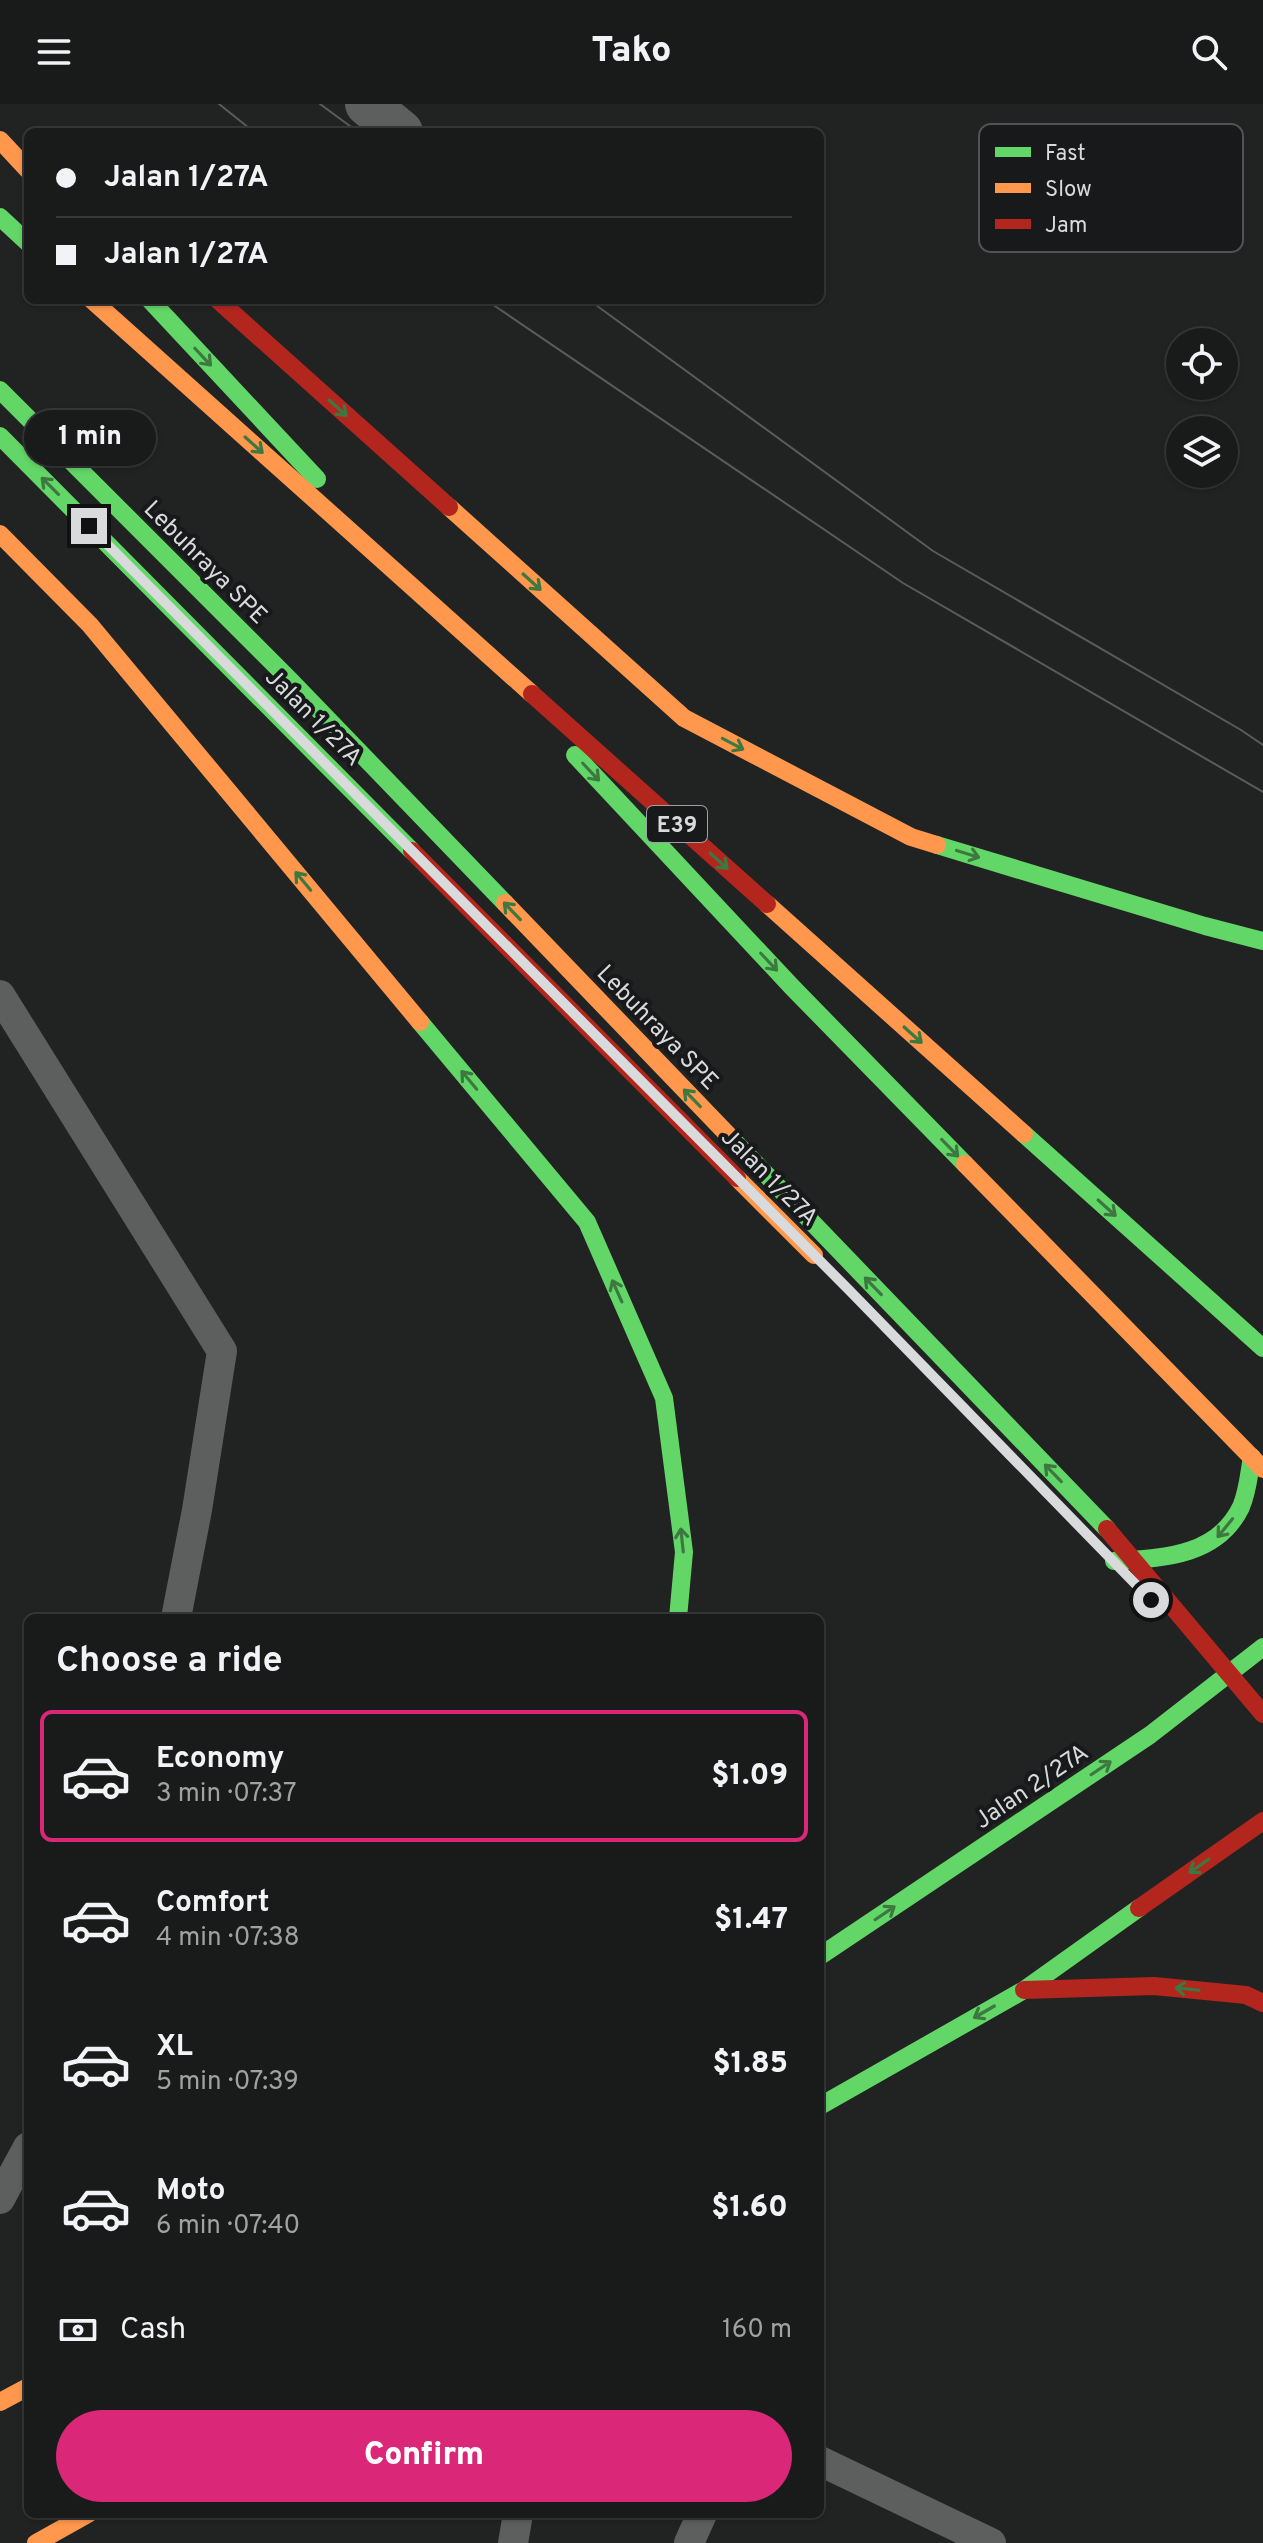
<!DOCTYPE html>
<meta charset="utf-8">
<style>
body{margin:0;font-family:Overpass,sans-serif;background:#262727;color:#f1f3f6;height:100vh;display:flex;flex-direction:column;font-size:30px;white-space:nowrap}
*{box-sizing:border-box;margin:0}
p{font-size:26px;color:#9fa1a2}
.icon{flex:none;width:44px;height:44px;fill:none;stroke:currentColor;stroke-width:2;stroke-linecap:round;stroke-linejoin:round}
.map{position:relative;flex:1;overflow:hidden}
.panel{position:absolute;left:24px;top:1510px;width:800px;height:904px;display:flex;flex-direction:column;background:#191a1a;border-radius:12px;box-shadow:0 2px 6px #0004,0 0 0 2px #373839}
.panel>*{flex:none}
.guide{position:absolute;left:24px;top:24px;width:800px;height:176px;border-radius:12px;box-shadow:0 2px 6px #0004,0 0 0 2px #373839;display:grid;align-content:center;height:176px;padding:0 32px;background:#191a1a}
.controls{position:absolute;left:1166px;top:224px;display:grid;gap:16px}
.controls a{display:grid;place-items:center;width:72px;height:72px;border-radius:50%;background:#191a1a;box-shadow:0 2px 6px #0004,0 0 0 2px #373839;font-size:40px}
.end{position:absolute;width:36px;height:36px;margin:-18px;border:10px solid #d8dadb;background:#111;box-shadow:0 0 0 4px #111}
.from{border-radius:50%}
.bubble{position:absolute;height:56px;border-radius:28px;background:#191a1a;box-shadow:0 2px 6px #0004,0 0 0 2px #373839;font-size:26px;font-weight:800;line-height:56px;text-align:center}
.guide b{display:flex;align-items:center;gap:28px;height:76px;font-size:30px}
.guide b+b{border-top:2px solid #373839}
.guide i{width:20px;height:20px;background:#f1f3f6}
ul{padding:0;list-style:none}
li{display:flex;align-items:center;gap:24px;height:132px;margin:0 16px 12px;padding:0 16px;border:4px solid transparent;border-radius:12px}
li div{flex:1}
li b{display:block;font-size:30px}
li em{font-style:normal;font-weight:800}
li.active{border-color:#db2777}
li>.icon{width:72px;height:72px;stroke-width:1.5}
h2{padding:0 32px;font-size:36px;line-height:96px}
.pay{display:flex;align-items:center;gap:20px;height:88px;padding:0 32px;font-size:30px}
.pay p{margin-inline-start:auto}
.button{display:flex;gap:16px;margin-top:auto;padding:16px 32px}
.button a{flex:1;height:92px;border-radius:48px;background:#db2777;color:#fff;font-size:32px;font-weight:800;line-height:92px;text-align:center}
header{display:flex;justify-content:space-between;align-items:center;height:104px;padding:0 32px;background:#191a1a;font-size:36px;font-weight:800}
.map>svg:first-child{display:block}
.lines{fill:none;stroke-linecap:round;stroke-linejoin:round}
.lane{stroke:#5d5e5e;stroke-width:30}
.street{stroke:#5d5e5e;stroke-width:44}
.fast{stroke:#63d668;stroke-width:18}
.slow{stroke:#ff974d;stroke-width:18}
.jam{stroke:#b3261e;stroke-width:18}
.tram{stroke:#5a5b5b;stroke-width:2}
.fast-bridge{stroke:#63d668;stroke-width:18}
.slow-bridge{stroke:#ff974d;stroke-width:18}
.jam-bridge{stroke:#b3261e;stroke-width:18}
.oneway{stroke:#3d7841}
.route{stroke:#d8dadb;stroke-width:10}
.labels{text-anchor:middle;stroke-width:8;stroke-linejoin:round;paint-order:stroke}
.shield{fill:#17191a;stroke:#9ea0a1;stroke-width:2}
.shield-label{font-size:22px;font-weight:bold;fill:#d8dadb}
.street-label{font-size:24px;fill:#d8dadb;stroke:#17191a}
.key{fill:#17191a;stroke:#515354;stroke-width:2}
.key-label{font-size:22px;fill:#d8dadb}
</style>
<header><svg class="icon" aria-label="menu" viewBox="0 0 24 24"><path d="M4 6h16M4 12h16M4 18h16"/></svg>Tako<svg class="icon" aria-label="search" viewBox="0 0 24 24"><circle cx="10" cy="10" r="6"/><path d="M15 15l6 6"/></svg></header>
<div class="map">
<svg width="1263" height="2439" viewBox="0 0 1263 2439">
<rect width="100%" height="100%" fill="#212222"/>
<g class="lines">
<g class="lane">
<path d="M0,891L222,1247L197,1406L176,1514"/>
<path d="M0,2095L28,2043"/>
<path d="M820,2357L991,2439"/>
<path d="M513,2439L518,2410"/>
<path d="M689,2439L702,2410"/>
</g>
<path class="street" d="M367,0L401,28"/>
<g class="fast">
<path d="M0,113L28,139"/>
<path d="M150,196L317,375"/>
<path d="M0,286L290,576L505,799"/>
<path d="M0,332L412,747"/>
<path d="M575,651L792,883L965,1060"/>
<path d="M937,741L1205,822L1263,837"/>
<path d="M420,918L587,1118L664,1294L684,1448L678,1514"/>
<path d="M731,1034L1107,1425"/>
<path d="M1114,1457C1162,1454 1217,1453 1241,1403C1248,1387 1249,1369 1252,1353"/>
<path d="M820,1852L1150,1631L1263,1543"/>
<path d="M820,2002L1024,1886L1139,1804"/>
</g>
<g class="slow">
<path d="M0,36L28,66"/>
<path d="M449,403L684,614L911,733L937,741"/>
<path d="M0,430L90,521L420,918"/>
<path d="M505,799L731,1034"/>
<path d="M965,1060L1263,1365"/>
<path d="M737,1074L814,1151"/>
<path d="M0,2298L28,2283"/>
<path d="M36,2439L88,2410"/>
</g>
<g class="jam">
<path d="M218,196L449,403"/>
<path d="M412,747L737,1074"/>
<path d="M1139,1804L1263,1717"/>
<path d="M1024,1886L1154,1882L1246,1891L1263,1899"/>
</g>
<g class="tram">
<path d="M219,0L254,28"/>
<path d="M320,0L358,28"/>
<path d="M486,196L903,479L1263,688"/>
<path d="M589,196L933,447L1241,626L1263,641"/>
</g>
<path class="fast-bridge" d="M1024,1030L1263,1244"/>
<g class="slow-bridge">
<path d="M92,196L532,590"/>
<path d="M767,800L1024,1030"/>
</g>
<g class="jam-bridge">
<path d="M532,590L767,800"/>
<path d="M1107,1425L1263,1610"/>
</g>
</g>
<defs><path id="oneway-shaft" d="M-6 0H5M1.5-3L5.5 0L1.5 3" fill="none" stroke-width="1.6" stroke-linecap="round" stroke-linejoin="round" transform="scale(2)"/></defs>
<g class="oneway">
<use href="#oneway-shaft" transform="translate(203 253) rotate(47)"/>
<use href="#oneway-shaft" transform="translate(338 304) rotate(42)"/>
<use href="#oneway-shaft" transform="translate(254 341) rotate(42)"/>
<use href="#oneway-shaft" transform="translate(50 382) rotate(-135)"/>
<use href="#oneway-shaft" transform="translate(532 478) rotate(42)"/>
<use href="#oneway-shaft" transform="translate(733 640) rotate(28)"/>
<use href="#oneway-shaft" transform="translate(591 668) rotate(47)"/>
<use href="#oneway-shaft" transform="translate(968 750) rotate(17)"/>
<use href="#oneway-shaft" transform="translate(719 757) rotate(42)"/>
<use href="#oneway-shaft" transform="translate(303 777) rotate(-130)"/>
<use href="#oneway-shaft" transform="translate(512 807) rotate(-134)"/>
<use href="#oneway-shaft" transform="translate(769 858) rotate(47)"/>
<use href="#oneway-shaft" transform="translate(913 931) rotate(42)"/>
<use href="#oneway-shaft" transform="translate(469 976) rotate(-130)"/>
<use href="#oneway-shaft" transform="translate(692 994) rotate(-134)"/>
<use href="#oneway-shaft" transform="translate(950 1044) rotate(46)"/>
<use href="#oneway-shaft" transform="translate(1107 1104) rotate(42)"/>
<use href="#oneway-shaft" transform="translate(873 1182) rotate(-134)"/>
<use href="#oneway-shaft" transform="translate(617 1187) rotate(-114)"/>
<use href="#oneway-shaft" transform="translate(1053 1369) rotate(-134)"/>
<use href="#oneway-shaft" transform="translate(1225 1424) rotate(129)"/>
<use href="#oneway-shaft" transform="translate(682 1436) rotate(-96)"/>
<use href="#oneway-shaft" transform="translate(1101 1664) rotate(-34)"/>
<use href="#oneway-shaft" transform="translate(1199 1762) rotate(145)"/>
<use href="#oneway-shaft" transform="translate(885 1809) rotate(-34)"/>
<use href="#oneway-shaft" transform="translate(1187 1885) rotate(-174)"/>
<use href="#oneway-shaft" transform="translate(984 1908) rotate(150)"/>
</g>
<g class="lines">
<path class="route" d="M89,422L849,1186L1151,1496"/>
</g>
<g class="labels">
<rect class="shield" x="647" y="702" width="60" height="36" rx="6"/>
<g class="shield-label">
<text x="677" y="728">E39</text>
</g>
<g class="street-label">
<text transform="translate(206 458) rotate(45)" y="8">Lebuhraya SPE</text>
<text transform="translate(314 613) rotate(45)" y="8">Jalan 1/27A</text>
<text transform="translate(658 923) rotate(46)" y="8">Lebuhraya SPE</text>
<text transform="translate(770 1073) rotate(45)" y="8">Jalan 1/27A</text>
<text transform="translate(1031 1682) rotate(-34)" y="8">Jalan 2/27A</text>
</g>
</g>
<rect x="979" y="20" width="264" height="128" rx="12" class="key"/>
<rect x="995" y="43" width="36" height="10" fill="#63d668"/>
<rect x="995" y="79" width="36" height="10" fill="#ff974d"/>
<rect x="995" y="115" width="36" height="10" fill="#b3261e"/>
<g class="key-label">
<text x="1045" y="56">Fast</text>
<text x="1045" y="92">Slow</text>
<text x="1045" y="128">Jam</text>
</g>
</svg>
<div class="controls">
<a><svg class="icon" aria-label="locate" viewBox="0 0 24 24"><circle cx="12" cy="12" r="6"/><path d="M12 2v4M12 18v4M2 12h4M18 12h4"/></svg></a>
<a><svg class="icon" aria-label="layers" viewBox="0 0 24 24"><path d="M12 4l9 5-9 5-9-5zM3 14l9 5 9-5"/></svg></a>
</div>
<i class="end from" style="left:1151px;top:1496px"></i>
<i class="end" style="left:89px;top:422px"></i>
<div class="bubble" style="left:24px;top:306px;width:132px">1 min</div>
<div class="guide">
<b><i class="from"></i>Jalan 1/27A</b>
<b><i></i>Jalan 1/27A</b>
</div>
<section class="panel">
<h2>Choose a ride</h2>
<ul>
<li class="active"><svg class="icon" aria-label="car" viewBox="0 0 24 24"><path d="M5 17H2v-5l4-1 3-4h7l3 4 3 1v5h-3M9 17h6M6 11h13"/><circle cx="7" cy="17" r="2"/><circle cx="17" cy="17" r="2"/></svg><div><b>Economy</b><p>3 min · 07:37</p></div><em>$1.09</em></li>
<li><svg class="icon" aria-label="car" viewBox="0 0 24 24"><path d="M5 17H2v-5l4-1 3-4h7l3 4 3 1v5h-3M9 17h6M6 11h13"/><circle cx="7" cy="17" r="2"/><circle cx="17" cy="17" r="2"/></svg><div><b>Comfort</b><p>4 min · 07:38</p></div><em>$1.47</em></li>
<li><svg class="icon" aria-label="car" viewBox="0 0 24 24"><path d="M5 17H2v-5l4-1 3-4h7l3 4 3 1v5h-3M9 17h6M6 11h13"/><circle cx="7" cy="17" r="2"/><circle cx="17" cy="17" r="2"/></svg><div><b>XL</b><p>5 min · 07:39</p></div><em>$1.85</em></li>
<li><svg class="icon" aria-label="car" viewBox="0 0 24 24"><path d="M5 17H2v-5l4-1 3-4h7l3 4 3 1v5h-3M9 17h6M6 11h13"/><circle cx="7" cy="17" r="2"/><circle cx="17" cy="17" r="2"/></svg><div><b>Moto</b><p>6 min · 07:40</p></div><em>$1.60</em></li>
</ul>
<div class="pay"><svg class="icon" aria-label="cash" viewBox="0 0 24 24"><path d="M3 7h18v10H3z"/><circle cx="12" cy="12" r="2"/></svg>Cash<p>160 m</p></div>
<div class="button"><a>Confirm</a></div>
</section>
</div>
